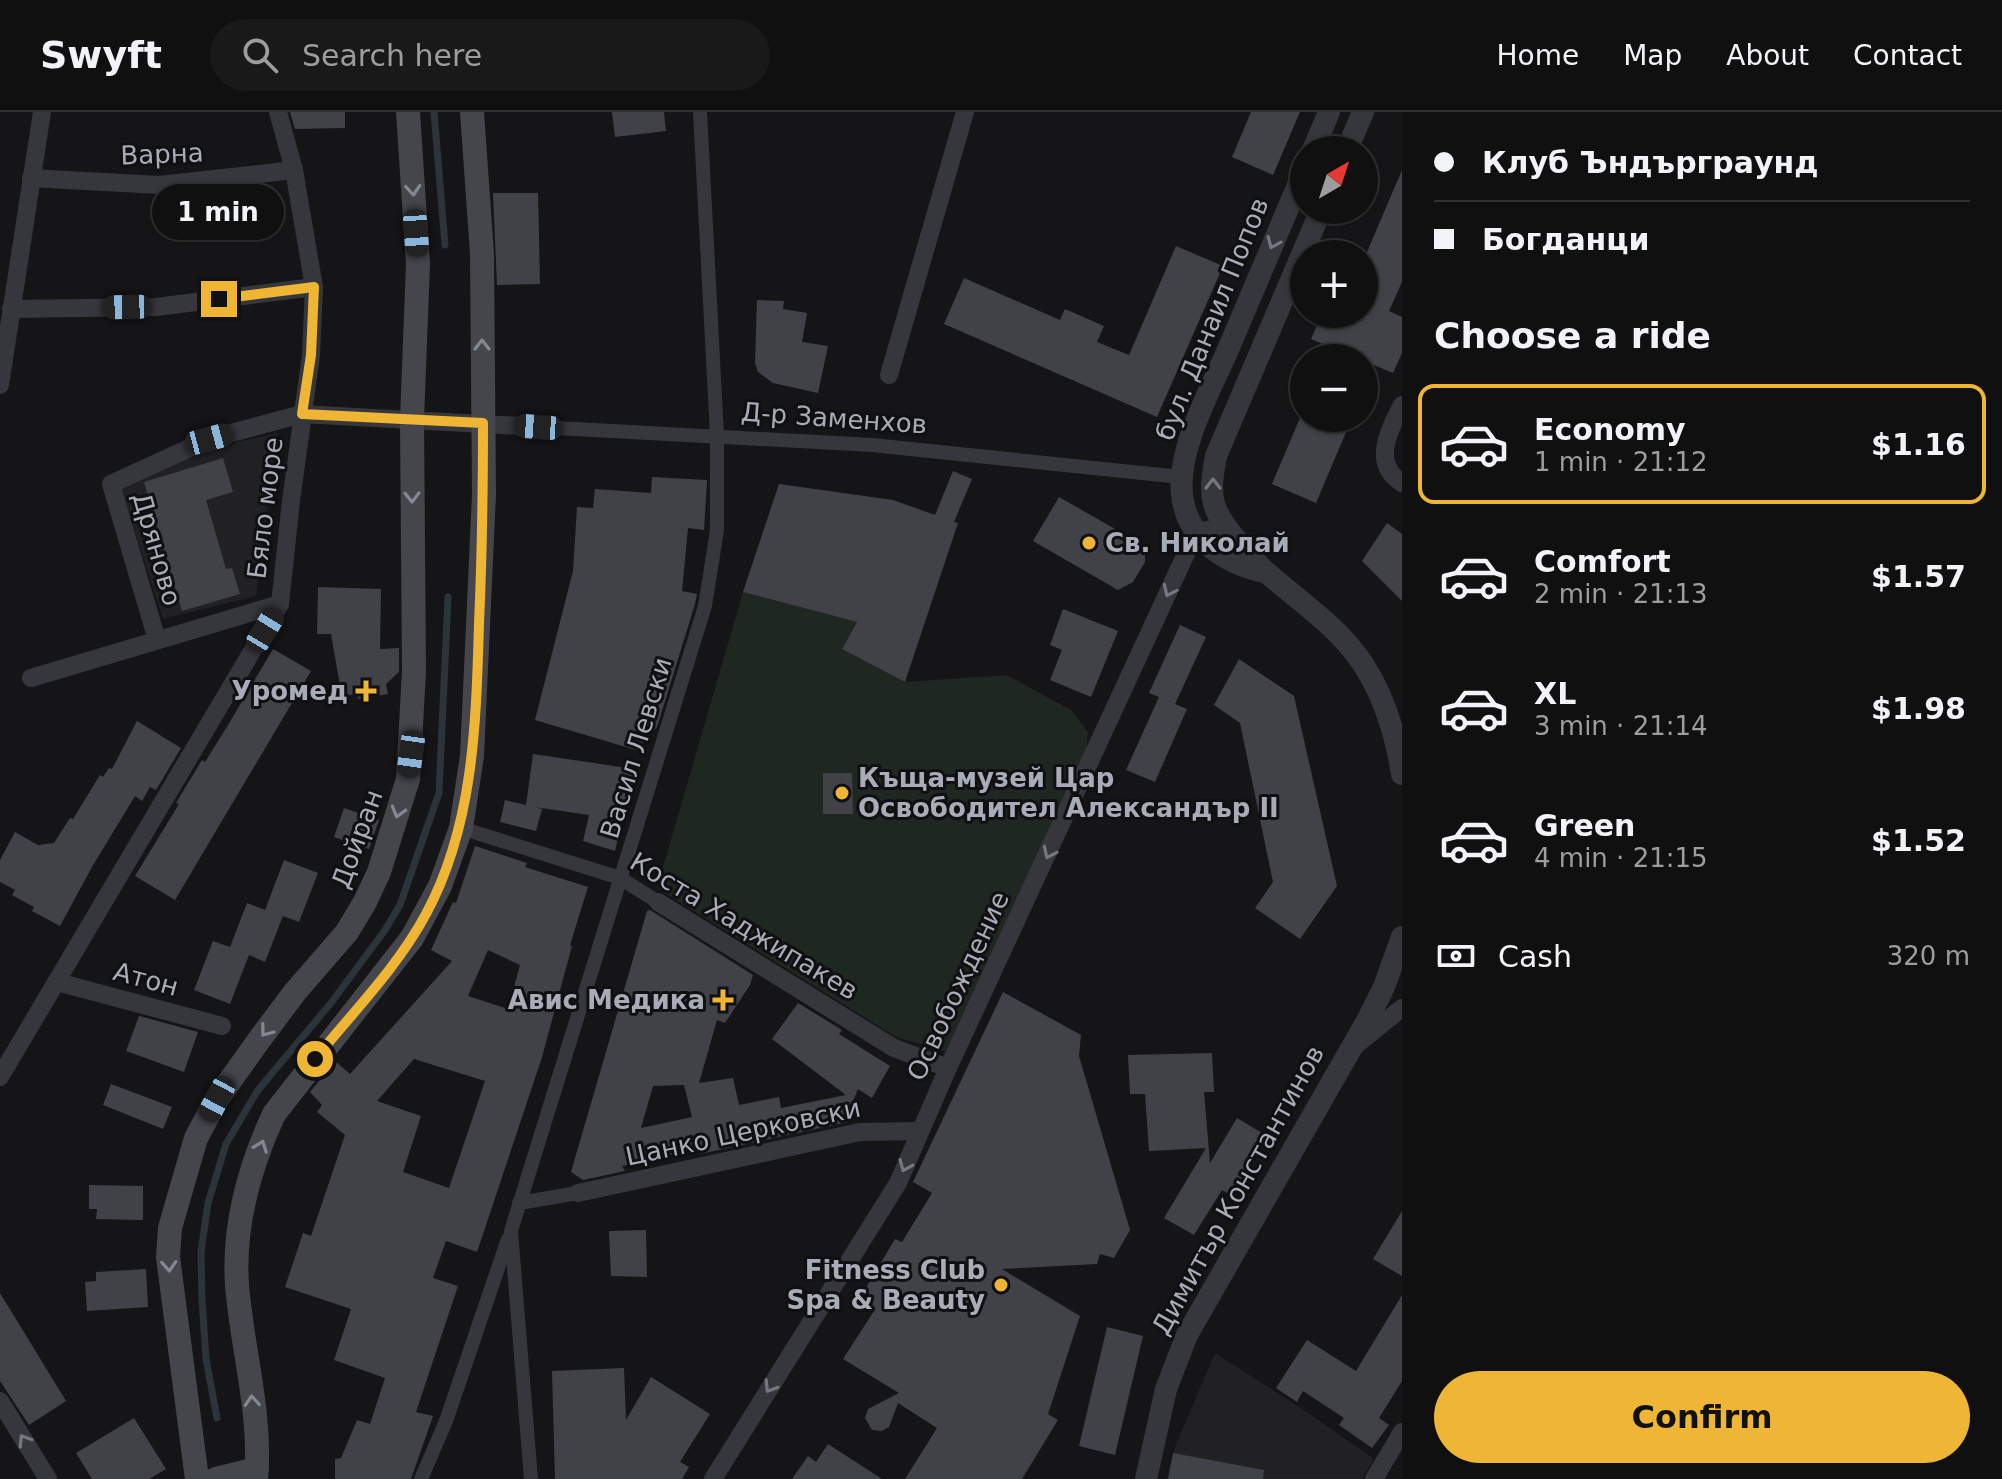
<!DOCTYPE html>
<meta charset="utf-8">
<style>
body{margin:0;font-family:"DejaVu Sans",sans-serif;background:#19191a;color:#f1f3f6;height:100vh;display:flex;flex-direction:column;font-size:30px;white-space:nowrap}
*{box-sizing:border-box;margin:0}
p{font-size:26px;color:#9c9d9f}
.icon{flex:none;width:44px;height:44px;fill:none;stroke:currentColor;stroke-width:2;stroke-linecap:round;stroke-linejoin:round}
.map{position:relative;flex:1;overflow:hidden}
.side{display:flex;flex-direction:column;background:#101011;width:600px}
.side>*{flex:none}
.banner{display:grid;align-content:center;height:176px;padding:0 32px;background:#101011}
.needle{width:52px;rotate:39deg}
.fabs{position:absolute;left:1290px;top:24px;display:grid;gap:16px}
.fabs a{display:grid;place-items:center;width:88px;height:88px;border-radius:50%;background:#101011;box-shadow:0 2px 6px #0004,0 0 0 2px #303031;font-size:40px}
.end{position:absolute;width:36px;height:36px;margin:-18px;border:10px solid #efb635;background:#111;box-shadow:0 0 0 4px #111}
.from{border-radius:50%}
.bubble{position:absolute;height:56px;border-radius:28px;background:#101011;box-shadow:0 2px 6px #0004,0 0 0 2px #303031;font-size:26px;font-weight:800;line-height:56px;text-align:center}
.car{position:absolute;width:24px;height:48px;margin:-24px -12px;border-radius:10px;box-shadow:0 0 6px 2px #0007;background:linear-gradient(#222 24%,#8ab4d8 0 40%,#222 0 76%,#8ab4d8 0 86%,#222 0)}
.banner b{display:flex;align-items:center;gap:28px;height:76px;font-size:30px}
.banner b+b{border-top:2px solid #303031}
.banner i{width:20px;height:20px;background:#f1f3f6}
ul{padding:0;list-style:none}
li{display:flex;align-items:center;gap:24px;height:120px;margin:0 16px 12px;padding:0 16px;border:4px solid transparent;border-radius:16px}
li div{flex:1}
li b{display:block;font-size:30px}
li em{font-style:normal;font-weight:800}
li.active{border-color:#efb635}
li>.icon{width:72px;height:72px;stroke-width:1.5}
h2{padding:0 32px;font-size:36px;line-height:96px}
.pay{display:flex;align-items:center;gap:20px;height:88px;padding:0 32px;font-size:30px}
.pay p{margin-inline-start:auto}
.primary-button{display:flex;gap:16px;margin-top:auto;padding:16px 32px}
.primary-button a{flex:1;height:92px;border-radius:48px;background:#efb635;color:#111;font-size:32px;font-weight:800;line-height:92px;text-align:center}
header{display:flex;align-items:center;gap:48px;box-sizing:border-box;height:112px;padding:0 40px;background:#101011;border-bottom:2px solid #303031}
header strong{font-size:38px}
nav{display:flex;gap:44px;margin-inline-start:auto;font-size:28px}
.search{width:560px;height:72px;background:#19191a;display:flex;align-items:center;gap:20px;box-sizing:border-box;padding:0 28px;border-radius:44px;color:#9c9d9f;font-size:30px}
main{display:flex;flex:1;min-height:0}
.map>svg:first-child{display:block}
.built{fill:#212124}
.green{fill:#1f2721}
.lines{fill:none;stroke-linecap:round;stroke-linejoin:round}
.stream{stroke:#2c343b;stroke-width:7}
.building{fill:#414247;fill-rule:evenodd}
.pedestrian{stroke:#36373c;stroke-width:14}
.minor{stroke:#36373c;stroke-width:18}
.tertiary{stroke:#36373c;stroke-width:22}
.secondary{stroke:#44464c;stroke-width:24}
.oneway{stroke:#848892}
.oneway2{stroke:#747780}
.route{stroke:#efb635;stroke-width:10}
.poi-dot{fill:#efb635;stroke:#101012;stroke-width:3}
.labels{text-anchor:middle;stroke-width:6;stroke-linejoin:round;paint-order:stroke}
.street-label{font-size:26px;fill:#a7acb7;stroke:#101012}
.poi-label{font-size:26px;font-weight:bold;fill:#a7acb7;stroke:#101012;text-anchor:end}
</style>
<header>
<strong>Swyft</strong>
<div class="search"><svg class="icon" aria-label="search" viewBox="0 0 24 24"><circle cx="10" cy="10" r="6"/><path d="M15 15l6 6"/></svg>Search here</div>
<nav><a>Home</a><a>Map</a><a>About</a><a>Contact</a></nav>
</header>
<main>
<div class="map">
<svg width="1402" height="1367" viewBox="0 0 1402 1367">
<rect width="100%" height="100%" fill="#151517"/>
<g class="built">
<path d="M277,321L256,484L163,507L121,377L199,339Z"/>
<path d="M1215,1241L1307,1300L1374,1347L1362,1367H1167L1175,1335Z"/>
</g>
<path class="green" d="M743,480L857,510L842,537L905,570L1007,563L1071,598L1088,620L1086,645L960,944L896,925L657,776Z"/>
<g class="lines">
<g class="stream">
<path d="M434,0L445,133"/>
<path d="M217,1306L206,1247L202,1187L201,1140L208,1091L226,1032L258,978L331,891L385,818L400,793L439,681L448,485"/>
</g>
</g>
<g class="building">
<path d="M290,0H345V16L295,17Z"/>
<path d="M612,0H664L666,19L615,25Z"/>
<path d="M1251,0H1300L1273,63L1232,45Z"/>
<path d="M1402,58V170L1389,199L1402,205V241L1393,261L1364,249V246H1325L1330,235L1311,227L1322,202H1364V147Z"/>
<path d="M493,81H538L540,172L497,173Z"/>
<path d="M1176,134L1223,154L1157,305L944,212L964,166L1060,208L1065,197L1104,214L1097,230L1129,243Z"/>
<path d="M757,188L784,189L783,197L807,201L802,230L828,234L818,281L773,271L758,260L755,251Z"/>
<path d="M1300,306H1352L1316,391L1272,372Z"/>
<path d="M223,346L233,380L206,388L226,457L232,456L240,482L182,499L144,370Z"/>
<path d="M953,359L972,367L954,410L958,411L905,570L842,537L857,510L743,480L779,372L893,388L935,403Z"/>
<path d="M652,365L707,368L704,418L688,416L682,479L697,482L695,492L657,615L636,638L535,608L573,459L577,395L593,396L595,377L651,381Z"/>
<path d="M1059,385L1145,434V450L1133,470L1118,478L1033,429Z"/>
<path d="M1387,411L1402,422V489L1362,449Z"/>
<path d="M318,475L381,477L380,537L399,536V560L386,572L388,582L358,587L357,582L342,585L331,522H317Z"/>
<path d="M1063,497L1118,519L1091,585L1050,568L1062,538L1050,533Z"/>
<path d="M1180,513L1206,525L1175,592L1187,597L1155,670L1126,658L1159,585L1149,581Z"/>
<path d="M273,537L311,559L175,788L135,764L179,692L176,691L202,648L205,650L228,613Z"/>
<path d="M1239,547L1294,584L1337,774L1300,827L1255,796L1273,770L1240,611L1214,593Z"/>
<path d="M137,609L181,636L156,678L150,675L142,689L135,684L92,755L60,814L32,799L34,795L12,783L15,778L0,770V748L15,720L38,733L54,731L70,706L73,707L100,663L103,665L109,656L112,657Z"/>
<path d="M533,642L634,657L615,739L583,729L589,703L534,695L542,697L536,719L500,710L505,688L526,693Z"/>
<path d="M823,661H852L853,702H823Z"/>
<path d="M344,696L379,708L369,737L334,725Z"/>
<path d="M475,734L527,751L525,755L588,775L570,833L572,834L542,945L477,1140L446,1129L433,1166L458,1174L416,1300L433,1304L411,1367H335V1347L341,1346L357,1308L370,1312L385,1266L334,1248L351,1197L285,1175L303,1121L311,1124L345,1023L317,1000L322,993L310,980L335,949L350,962L452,849L431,838L453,790L456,791ZM488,838L520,853L508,897L468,884ZM414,947L485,969L449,1076L403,1060L421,1004L377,989Z"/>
<path d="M284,748L318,761L299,810L283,804L265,850L249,843L230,892L194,878L213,829L230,835L247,791L265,798Z"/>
<path d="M650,798L753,863L750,873L725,911L717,908L699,971L733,966L739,993L779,985L781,996L846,983L772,927L798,891L842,918L839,922L890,954L872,986L858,977L847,1003L848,1010L700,1042L699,1036L622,1054L625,1059L583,1068L571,1060L647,799ZM684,973L692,1005L641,1016L653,974Z"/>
<path d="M1003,880L1081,923L1079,944L1130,1118L1114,1146L1100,1142L1097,1152L1002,1157L1080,1204L1048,1302L1058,1308L1022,1367H905L937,1316L898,1291L889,1315L882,1319L872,1318L865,1306L868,1297L899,1281L843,1247L874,1199L858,1189L895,1127L902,1130L932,1081L913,1070Z"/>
<path d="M139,904L198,920L184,960L126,939Z"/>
<path d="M1212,941L1214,980H1204L1210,1051L1237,1006L1267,1024L1231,1083L1222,1078L1194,1123L1164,1106L1206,1036L1149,1039L1145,982H1130L1128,943Z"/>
<path d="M111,972L172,995L163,1017L103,993Z"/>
<path d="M89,1073L143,1074V1108L96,1107L97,1097H89Z"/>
<path d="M1402,1099V1164L1373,1147Z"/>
<path d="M646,1118L647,1165L611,1164L609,1119Z"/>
<path d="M146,1157L148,1195L87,1199L85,1170L96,1169V1160Z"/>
<path d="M0,1181L66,1289L29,1313L0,1269Z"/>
<path d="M1402,1183V1269L1379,1306L1389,1313L1372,1336L1339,1313L1344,1306L1303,1279L1297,1290L1276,1276L1307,1228L1356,1259Z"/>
<path d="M1107,1215L1143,1224L1115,1343L1079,1334Z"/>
<path d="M624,1256L626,1308L651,1265L710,1302L680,1350L689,1355L682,1367H555L552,1259Z"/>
<path d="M134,1306L166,1357L149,1367H92L76,1341Z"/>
<path d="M828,1332L882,1367H792L808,1344L816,1350Z"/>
<path d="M1173,1341L1264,1358L1263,1367H1168Z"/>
</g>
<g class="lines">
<g class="pedestrian">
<path d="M538,315L872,333L1181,365"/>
<path d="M461,716L620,766L658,790"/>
<path d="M519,1091L578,1081"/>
<path d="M421,1367L446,1309L508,1127"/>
<path d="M531,1367L511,1119L705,494L717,418V323L700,0"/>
</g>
<g class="minor">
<path d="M31,66L159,73L294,58"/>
<path d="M11,197L156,195L314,175"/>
<path d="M889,263L965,0"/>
<path d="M0,273L42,0"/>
<path d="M1402,293C1389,318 1371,352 1402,371"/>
<path d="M157,528L111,372L209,327L302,302L538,315"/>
<path d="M31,566L280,492"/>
<path d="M658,790L894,936L948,956"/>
<path d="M57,870L222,914"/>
<path d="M1356,933L1402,896"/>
<path d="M0,965L280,492L291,389L311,243L314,175L294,58L278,0"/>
<path d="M578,1081L860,1020L920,1019"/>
<path d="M0,1289L48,1367"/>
<path d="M713,1367L898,1071L948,956L1196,420L1212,417L1235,426"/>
<path d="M1374,1367L1402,1320"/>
</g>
<g class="tertiary">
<path d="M1313,38L1329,0"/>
<path d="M1347,38L1363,0"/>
<path d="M1321,98L1216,344C1213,361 1210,376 1214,392C1219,408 1230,421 1241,433C1249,442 1257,452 1266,460C1300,490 1338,514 1363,552C1384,584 1396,624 1402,662"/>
<path d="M1264,460C1224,451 1186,426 1182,382C1177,335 1212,276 1230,233C1255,175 1279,117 1304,59"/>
<path d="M1146,1367L1166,1277L1187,1223L1368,907L1384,875L1402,825"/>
</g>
<g class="secondary">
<path d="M197,1367L168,1145L170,1116L196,1026L217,987L259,928L295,880L347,820L365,790L379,760L408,667L414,559L412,307L418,152L408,0"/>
<path d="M216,1367L257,1357"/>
<path d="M256,1367C262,1303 242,1236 237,1173C233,1113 249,1056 274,1002L412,826L440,774L461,716L472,644L484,382L482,142L472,0"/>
</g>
</g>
<defs><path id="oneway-chevron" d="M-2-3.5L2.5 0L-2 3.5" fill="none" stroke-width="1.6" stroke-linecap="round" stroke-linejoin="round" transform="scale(2)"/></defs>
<g class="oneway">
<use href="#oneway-chevron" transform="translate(413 78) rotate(86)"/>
<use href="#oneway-chevron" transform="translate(482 233) rotate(-90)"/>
<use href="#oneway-chevron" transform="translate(412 385) rotate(89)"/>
<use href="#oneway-chevron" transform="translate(398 700) rotate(106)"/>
<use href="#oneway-chevron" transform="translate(266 919) rotate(127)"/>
<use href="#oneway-chevron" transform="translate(261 1034) rotate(-70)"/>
<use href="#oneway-chevron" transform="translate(169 1154) rotate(87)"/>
<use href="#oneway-chevron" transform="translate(252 1289) rotate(-94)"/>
</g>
<g class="oneway2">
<use href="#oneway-chevron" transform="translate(1273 131) rotate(113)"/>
<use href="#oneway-chevron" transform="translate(1213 372) rotate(-90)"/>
<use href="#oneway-chevron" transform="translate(1169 479) rotate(115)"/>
<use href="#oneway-chevron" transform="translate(1049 741) rotate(115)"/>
<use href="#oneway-chevron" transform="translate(905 1054) rotate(113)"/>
<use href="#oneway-chevron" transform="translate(770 1275) rotate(122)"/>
<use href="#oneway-chevron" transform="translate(24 1328) rotate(-122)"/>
</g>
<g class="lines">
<path class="route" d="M219,187L314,175L311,243L302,302L483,311C483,378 482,445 479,512C476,611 474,713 426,802C397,856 353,900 315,947"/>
</g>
<g class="poi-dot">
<circle cx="1089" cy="431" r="8"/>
<path d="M362 567h8v8h8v8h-8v8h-8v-8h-8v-8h8z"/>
<circle cx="842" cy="681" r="8"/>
<path d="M719 876h8v8h8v8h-8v8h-8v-8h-8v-8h8z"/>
<circle cx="1001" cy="1173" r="8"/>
</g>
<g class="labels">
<g class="street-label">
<text transform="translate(162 42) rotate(-2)" y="9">Варна</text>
<text transform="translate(1212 207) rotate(-68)" y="9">бул. Данаил Попов</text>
<text transform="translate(834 306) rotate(4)" y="9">Д-р Заменхов</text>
<text transform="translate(265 396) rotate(-83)" y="9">Бяло море</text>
<text transform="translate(157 437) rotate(74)" y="9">Дряново</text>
<text transform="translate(636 636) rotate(-73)" y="9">Васил Левски</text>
<text transform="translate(357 727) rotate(-70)" y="9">Дойран</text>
<text transform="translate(744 814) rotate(31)" y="9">Коста Хаджипакев</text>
<text transform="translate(146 867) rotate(15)" y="9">Атон</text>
<text transform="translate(958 874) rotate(-65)" y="9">Освобождение</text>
<text transform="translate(743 1020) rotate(-12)" y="9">Цанко Церковски</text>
<text transform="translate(1238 1078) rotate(-61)" y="9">Димитър Константинов</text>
</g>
<g class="poi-label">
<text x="1105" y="440" text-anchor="start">Св. Николай</text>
<text x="348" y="588">Уромед</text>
<text x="858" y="675" text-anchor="start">Къща-музей Цар<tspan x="858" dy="30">Освободител Александър II</tspan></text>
<text x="705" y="897">Авис Медика</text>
<text x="985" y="1167">Fitness Club<tspan x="985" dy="30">Spa &amp; Beauty</tspan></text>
</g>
</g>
</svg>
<div class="fabs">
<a><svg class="needle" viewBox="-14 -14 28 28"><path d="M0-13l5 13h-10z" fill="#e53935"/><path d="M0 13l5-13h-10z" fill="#9c9d9f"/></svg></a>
<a>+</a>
<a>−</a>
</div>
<i class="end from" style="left:315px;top:947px"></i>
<i class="end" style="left:219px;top:187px"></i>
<div class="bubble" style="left:152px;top:72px;width:132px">1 min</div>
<i class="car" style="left:416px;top:121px;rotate:176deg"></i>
<i class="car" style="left:127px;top:195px;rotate:269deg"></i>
<i class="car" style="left:538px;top:315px;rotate:274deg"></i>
<i class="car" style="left:209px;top:327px;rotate:75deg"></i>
<i class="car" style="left:265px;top:518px;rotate:31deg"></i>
<i class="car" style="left:411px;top:642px;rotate:188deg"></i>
<i class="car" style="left:217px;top:987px;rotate:208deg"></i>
</div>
<section class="side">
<div class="banner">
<b><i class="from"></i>Клуб Ъндърграунд</b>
<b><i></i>Богданци</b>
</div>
<h2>Choose a ride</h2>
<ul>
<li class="active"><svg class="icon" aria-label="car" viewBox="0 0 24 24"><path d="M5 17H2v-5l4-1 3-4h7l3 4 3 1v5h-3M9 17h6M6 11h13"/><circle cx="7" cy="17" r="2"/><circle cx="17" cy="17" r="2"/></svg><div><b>Economy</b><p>1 min · 21:12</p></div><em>$1.16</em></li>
<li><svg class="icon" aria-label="car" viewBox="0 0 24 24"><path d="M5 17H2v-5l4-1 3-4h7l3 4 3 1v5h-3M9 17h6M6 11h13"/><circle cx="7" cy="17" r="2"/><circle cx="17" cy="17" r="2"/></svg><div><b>Comfort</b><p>2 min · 21:13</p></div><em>$1.57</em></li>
<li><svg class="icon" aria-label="car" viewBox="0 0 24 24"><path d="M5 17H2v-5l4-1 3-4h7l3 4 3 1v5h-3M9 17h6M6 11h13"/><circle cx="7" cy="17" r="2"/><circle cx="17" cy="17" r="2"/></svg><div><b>XL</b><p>3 min · 21:14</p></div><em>$1.98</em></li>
<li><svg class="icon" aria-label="car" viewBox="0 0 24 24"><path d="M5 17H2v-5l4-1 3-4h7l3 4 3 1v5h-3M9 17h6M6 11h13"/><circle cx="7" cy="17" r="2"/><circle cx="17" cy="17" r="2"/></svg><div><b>Green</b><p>4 min · 21:15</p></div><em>$1.52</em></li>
</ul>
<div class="pay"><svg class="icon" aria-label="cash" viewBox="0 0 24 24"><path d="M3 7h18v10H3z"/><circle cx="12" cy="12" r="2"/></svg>Cash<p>320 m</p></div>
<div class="primary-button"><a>Confirm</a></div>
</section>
</main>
